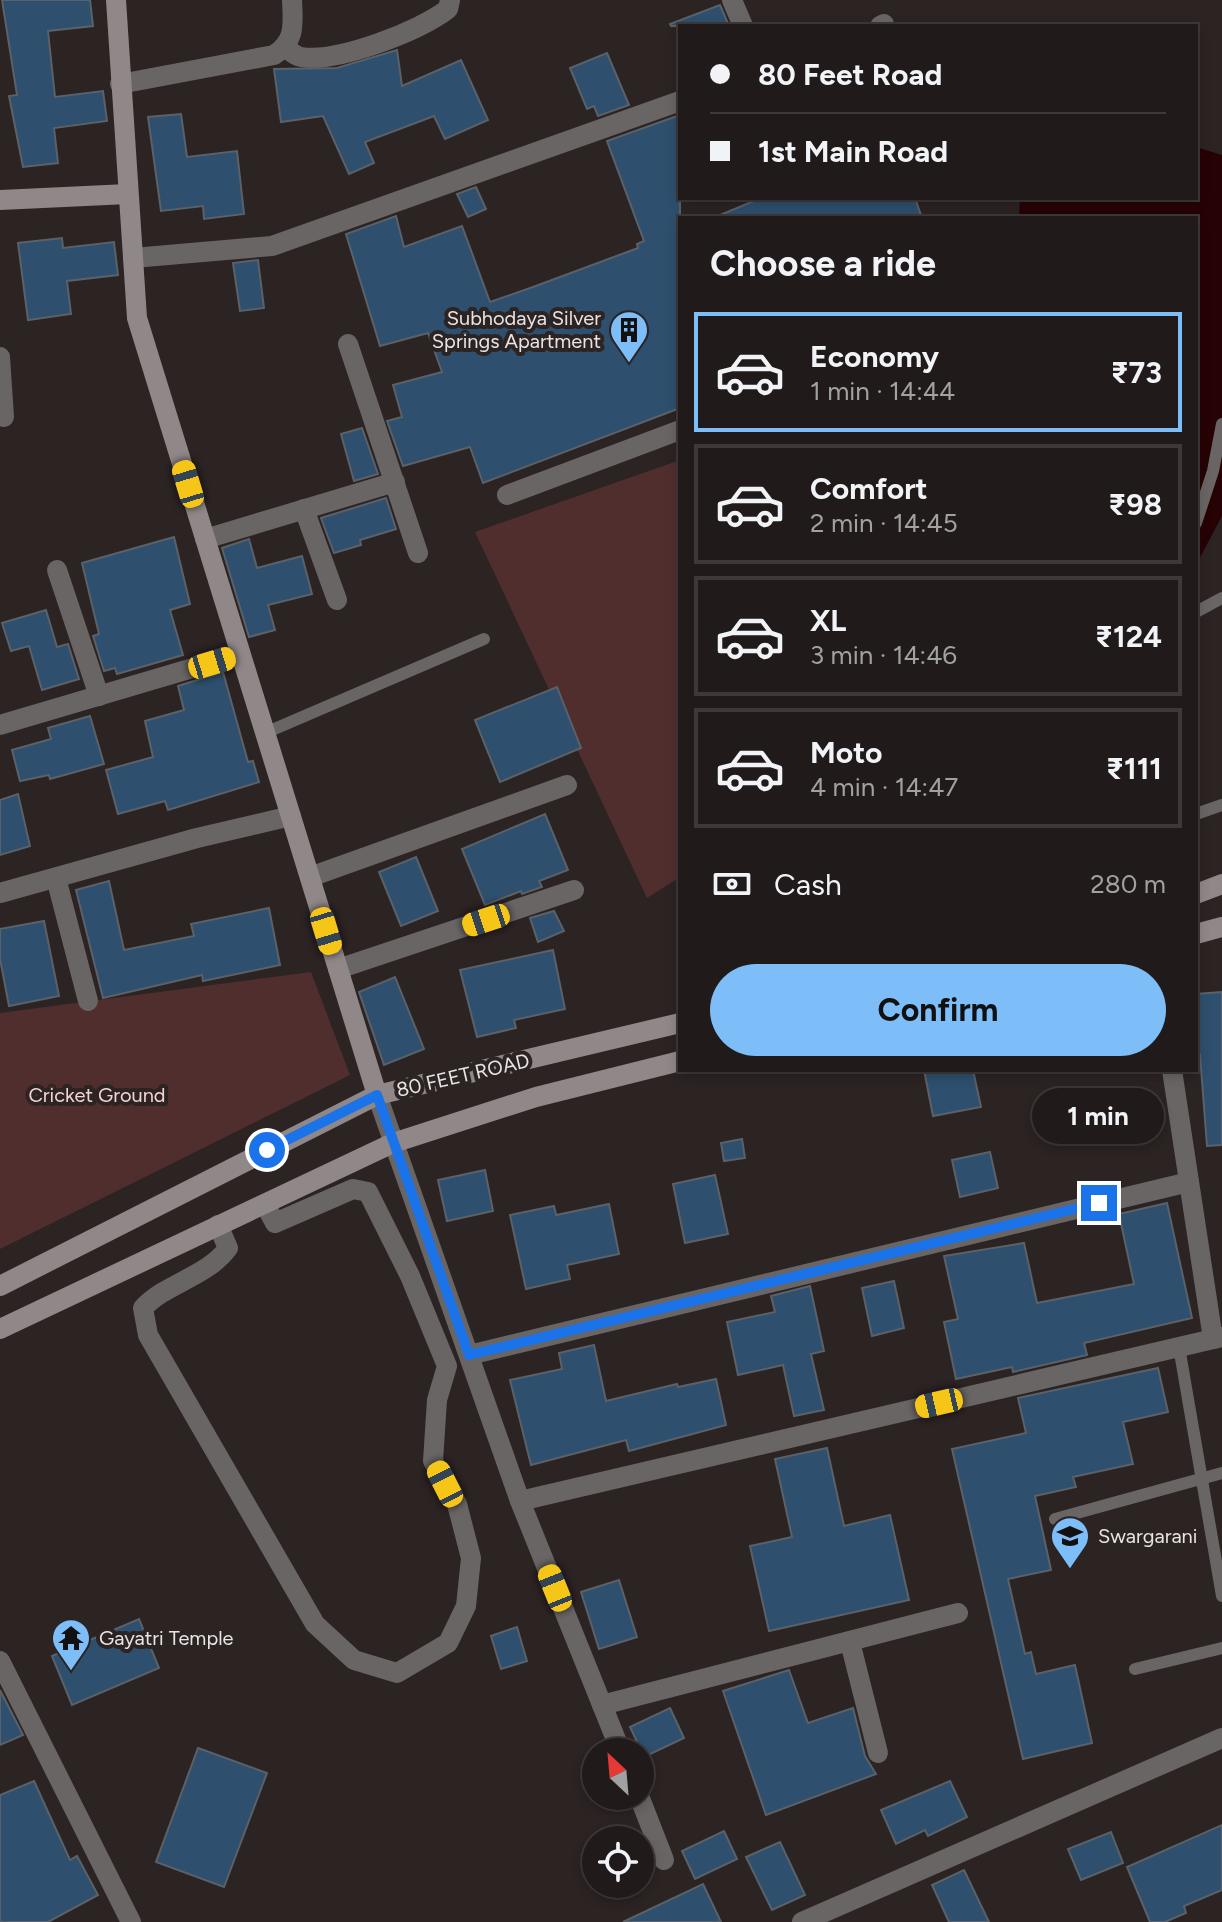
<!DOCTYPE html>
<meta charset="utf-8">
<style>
body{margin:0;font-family:Figtree,sans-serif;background:#2d2727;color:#f1f3f6;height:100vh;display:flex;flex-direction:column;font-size:30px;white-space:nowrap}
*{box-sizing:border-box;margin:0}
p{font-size:26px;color:#a2a1a2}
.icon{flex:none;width:44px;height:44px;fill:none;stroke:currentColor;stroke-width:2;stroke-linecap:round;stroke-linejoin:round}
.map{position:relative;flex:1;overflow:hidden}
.sheet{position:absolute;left:678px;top:216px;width:520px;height:856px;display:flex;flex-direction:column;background:#211a1a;border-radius:0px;box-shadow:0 4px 12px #0003,0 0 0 2px #3e3839}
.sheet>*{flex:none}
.guide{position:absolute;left:678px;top:24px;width:520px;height:176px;border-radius:0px;box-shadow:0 4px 12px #0003,0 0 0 2px #3e3839;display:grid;align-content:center;height:176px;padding:0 32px;background:#211a1a}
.needle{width:52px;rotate:334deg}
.controls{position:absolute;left:582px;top:1738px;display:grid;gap:16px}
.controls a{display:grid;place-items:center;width:72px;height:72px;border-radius:50%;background:#211a1a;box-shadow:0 4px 12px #0003,0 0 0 2px #3e3839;font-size:40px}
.end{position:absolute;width:36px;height:36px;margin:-18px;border:10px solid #1a73e8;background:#fff;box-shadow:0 0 0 4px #fff}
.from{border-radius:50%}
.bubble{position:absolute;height:56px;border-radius:28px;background:#211a1a;box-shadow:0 4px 12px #0003,0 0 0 2px #3e3839;font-size:26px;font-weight:700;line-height:56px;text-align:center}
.car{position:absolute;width:24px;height:48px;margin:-24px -12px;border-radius:10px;box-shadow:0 0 6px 2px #0007;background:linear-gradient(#f5c518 24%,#345 0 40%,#f5c518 0 76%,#345 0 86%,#f5c518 0)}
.guide b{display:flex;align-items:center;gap:28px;height:76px;font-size:30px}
.guide b+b{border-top:2px solid #3e3839}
.guide i{width:20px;height:20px;background:#f1f3f6}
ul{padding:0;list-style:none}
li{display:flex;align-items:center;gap:24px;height:120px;margin:0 16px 12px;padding:0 16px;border:4px solid #3e3839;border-radius:0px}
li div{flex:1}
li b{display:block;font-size:30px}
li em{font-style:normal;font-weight:700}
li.on{border-color:#7dbef9}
li>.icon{width:72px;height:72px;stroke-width:1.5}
h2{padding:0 32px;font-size:36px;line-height:96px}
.pay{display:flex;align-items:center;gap:20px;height:88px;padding:0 32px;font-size:30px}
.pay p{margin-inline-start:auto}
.primary-button{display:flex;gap:16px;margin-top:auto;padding:16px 32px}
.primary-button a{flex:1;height:92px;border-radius:48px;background:#7dbef9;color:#111;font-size:32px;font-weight:700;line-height:92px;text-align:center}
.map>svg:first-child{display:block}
.green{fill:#502e2e}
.water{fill:#260205}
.building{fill:#2e4f6d;stroke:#5a6168;stroke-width:2}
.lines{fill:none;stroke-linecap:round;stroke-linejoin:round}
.lane{stroke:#6a6565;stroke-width:12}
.street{stroke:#6a6565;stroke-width:20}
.secondary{stroke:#908888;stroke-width:20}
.route{stroke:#1a73e8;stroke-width:10}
.labels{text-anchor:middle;stroke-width:8;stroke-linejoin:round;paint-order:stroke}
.poi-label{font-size:20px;fill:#e9e3e3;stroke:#2c2323;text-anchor:start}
.street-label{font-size:20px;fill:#e9e3e3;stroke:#2c2323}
.park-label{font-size:20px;fill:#f4d3d2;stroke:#2c2323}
</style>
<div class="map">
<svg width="1222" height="1922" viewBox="0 0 1222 1922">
<rect width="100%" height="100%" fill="#2c2323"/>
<g class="green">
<path d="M680,460V877L647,898L475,532Z"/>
<path d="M311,972L350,1075L0,1249V1013Z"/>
</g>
<path class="water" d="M1196,147L1222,155V516L1196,565V218H1019L1020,198H1196Z"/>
<g class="building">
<path d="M2,0H90L93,26L48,31L55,97L103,91L107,121L54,128L58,163L23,167L9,96L17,95Z"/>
<path d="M720,5L729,26H671L670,24Z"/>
<path d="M397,50L402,86L461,60L488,120L445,139L434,116L365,142L374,163L349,174L323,116L281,122L274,69L337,68Z"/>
<path d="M607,53L629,105L598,116L594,106L587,109L570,68Z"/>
<path d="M181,114L187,157L237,151L244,214L204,219L203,206L161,211L148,117Z"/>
<path d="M680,115V408L483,483L470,447L403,466L387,421L402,417L393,385L442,372L428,333L380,346L346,234L396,216L404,247L462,226L490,302L533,287L638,248L637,244L644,241L607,141Z"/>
<path d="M476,187L486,209L468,217L457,194Z"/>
<path d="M761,198H915L922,218H713Z"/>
<path d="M62,238L63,248L114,242L118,275L67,281L71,314L28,320L18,243Z"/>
<path d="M258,260L264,308L240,311L233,263Z"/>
<path d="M362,428L378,474L354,481L341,434Z"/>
<path d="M386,498L396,529L360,540L361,545L334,553L321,518Z"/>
<path d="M174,537L190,604L170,610L183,655L117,674L115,668L104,671L93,636L99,634L82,563Z"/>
<path d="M249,539L257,568L302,556L312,594L268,605L275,630L249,637L222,548Z"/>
<path d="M46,610L57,647L68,644L79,679L42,690L29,646L11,651L2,623Z"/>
<path d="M223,672L248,762L253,761L259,782L168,810L165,801L118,814L106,770L153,757L145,721L184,710L178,686Z"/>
<path d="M557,687L581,748L500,782L475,720Z"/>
<path d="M90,716L104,764L50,779L49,775L20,781L12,750L51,739L48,728Z"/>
<path d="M18,794L30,846L0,855V800Z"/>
<path d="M545,814L568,870L539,881L542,887L522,894L521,891L485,905L462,849Z"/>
<path d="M416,857L438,911L401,926L379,872Z"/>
<path d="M109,881L124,950L194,936L191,924L269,908L280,965L203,981L202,975L103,998L76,890Z"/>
<path d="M554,911L564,931L538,942L530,918Z"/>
<path d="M44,921L59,996L9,1006L0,959V929Z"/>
<path d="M553,950L565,1009L514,1020L516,1028L477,1037L460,970Z"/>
<path d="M395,977L424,1049L384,1065L359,992Z"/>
<path d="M1222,992V1145L1207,1146L1200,1055L1196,1056V994Z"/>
<path d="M924,1070H973L981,1107L933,1116Z"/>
<path d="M742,1139L745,1158L724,1161L721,1143Z"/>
<path d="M990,1152L998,1188L960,1197L952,1160Z"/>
<path d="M485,1170L493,1211L447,1221L438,1180Z"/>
<path d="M715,1175L728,1234L685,1243L673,1184Z"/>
<path d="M1167,1203L1192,1318L1084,1343L1087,1355L1013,1372L1012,1367L956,1379L944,1322L958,1319L944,1256L1024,1243L1037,1303L1134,1284L1119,1214Z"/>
<path d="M609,1204L619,1254L567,1265L570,1279L526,1289L510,1215L554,1206L556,1215Z"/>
<path d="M894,1281L904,1328L872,1336L862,1288Z"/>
<path d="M810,1286L824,1351L811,1354L824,1410L794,1416L783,1365L738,1375L727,1322L775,1312L771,1296Z"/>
<path d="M594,1345L606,1401L677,1384L678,1387L716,1379L726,1425L629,1451L626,1440L531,1465L510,1380L562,1369L559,1353Z"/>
<path d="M1158,1368L1168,1412L1123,1422L1133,1464L1073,1477L1076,1487L1035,1496L1051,1570L1008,1579L1025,1654L1031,1652L1036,1674L1075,1665L1092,1743L1023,1759L952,1449L1026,1433L1018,1398Z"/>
<path d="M827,1448L844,1526L890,1515L909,1600L769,1631L750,1546L792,1537L775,1459Z"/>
<path d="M619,1580L637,1637L599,1649L581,1592Z"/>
<path d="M139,1619L159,1668L72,1705L52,1656Z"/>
<path d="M517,1627L527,1661L501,1669L491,1636Z"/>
<path d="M789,1670L808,1723L853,1708L865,1756L876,1774L766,1815L723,1691Z"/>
<path d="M0,1690L23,1735L0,1745Z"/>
<path d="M670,1708L684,1738L644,1757L630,1727Z"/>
<path d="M198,1748L267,1773L224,1887L156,1862Z"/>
<path d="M34,1781L70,1860L77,1856L98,1895L48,1922H0V1795Z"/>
<path d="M950,1781L967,1817L928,1836L925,1830L896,1844L881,1810Z"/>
<path d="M1222,1825V1890L1184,1906L1186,1913L1165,1922H1150L1127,1867Z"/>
<path d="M724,1831L737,1859L695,1879L682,1851Z"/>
<path d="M1111,1832L1123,1863L1081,1880L1068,1849Z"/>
<path d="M780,1842L805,1895L772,1910L746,1857Z"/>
<path d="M964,1870L989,1922H949L932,1885Z"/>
<path d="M703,1884L721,1922H623Z"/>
</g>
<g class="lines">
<g class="lane">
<path d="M1196,523L1213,471L1222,424"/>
<path d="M1196,612L1222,598"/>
<path d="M265,733L484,639"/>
<path d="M1196,814L1222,805"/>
<path d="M1179,1347L1222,1596"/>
<path d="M1055,1519L1222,1473"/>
<path d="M1135,1669L1222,1648"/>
</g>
<g class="street">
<path d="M732,0L743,26"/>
<path d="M880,26L884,24"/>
<path d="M286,48C291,52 295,56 301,57C338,63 419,31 448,9L450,0"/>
<path d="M120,84L274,55C296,41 293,24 292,0"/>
<path d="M133,258L272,246L680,101"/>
<path d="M348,344L418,553"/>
<path d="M0,357L4,417"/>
<path d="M507,495L680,430"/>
<path d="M304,509L337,600"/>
<path d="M205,539L395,482"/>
<path d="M57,570L99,696"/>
<path d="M0,725L240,654"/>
<path d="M310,877L567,785"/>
<path d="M56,878L88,1001"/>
<path d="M0,893L197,838L291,816"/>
<path d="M338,969L574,890"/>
<path d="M1172,1070L1213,1339"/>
<path d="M377,1095L520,1501"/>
<path d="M218,1225L228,1248C207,1277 166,1283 143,1308L148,1335L315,1624L354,1660L397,1673L448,1643L466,1606L471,1558L457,1504L433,1461L437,1400L447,1366L410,1276L368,1192L353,1189L275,1223L265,1204"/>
<path d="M469,1355L1189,1182"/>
<path d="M850,1642L878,1753"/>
<path d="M0,1661L131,1922"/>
<path d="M602,1705L958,1613"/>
<path d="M621,1752L520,1501L1222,1337"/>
<path d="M639,1796L664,1860"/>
<path d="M802,1922L1222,1738"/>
</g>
<g class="secondary">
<path d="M116,0L137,318L377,1095"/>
<path d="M0,200L128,194"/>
<path d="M1196,894L1222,884"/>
<path d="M1196,934L1222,927"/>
<path d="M0,1286L377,1095L680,1023"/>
<path d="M0,1329L393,1143L536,1097L680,1061"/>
</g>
</g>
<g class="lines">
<path class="route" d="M267,1150L377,1095L469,1355L1099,1203"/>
</g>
<defs>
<symbol id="building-pin" viewBox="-11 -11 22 30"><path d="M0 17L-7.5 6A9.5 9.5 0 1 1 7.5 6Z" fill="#7dbef9" stroke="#2c2323"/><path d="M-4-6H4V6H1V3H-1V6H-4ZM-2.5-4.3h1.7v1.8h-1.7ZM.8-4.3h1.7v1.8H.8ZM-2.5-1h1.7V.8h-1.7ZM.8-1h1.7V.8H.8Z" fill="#111"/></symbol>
<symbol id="school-pin" viewBox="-11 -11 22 30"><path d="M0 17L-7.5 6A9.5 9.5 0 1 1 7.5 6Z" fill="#7dbef9" stroke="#2c2323"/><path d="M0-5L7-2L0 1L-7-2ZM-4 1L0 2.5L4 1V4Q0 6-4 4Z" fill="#111"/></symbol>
<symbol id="temple-pin" viewBox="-11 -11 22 30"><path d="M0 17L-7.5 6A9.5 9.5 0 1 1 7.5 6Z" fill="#7dbef9" stroke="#2c2323"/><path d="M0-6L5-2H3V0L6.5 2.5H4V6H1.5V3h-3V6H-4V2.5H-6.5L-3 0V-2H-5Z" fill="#111"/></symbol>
</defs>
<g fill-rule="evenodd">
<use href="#building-pin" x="607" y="308" width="44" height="60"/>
<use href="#school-pin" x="1048" y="1514" width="44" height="60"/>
<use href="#temple-pin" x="49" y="1616" width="44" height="60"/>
</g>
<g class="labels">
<g class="poi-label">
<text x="601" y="325" text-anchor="end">Subhodaya Silver<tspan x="601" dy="23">Springs Apartment</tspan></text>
<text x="1098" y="1543">Swargarani</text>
<text x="99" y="1645">Gayatri Temple</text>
</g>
<g class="street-label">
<text transform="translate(463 1075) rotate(-13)" y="7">80 FEET ROAD</text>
</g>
<g class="park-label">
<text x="97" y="1102">Cricket Ground</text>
</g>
</g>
</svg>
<div class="controls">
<a><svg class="needle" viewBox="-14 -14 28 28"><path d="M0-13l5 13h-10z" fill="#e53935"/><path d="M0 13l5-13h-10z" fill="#a2a1a2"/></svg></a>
<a><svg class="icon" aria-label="locate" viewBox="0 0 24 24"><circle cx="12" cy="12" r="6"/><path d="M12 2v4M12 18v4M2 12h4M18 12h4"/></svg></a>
</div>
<i class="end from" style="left:267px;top:1150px"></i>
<i class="end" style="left:1099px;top:1203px"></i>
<div class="bubble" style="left:1032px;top:1088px;width:132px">1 min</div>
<i class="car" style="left:188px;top:484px;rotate:343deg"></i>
<i class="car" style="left:212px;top:663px;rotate:73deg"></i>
<i class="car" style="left:486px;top:920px;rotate:252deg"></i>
<i class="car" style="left:326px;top:931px;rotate:163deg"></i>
<i class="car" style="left:939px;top:1403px;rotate:257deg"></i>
<i class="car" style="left:445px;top:1484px;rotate:333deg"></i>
<i class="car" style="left:555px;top:1588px;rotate:338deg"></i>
<div class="guide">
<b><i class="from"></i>80 Feet Road</b>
<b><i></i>1st Main Road</b>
</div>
<section class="sheet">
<h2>Choose a ride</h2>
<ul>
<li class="on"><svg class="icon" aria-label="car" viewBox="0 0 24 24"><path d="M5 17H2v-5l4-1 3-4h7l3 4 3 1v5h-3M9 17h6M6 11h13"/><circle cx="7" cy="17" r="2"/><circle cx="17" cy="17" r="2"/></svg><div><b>Economy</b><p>1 min · 14:44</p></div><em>₹73</em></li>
<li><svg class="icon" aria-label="car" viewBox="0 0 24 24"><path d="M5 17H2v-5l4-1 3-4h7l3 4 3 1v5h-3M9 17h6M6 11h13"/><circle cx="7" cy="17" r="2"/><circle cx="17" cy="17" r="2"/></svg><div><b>Comfort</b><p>2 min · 14:45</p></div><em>₹98</em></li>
<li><svg class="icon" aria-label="car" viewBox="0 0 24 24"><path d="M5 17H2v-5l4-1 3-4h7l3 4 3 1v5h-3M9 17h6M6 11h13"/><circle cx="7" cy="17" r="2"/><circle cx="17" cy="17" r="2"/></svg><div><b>XL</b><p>3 min · 14:46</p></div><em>₹124</em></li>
<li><svg class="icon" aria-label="car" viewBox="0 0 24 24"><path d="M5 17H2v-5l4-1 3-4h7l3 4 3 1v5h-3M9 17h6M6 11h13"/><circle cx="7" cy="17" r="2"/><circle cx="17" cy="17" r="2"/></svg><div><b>Moto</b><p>4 min · 14:47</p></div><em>₹111</em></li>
</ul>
<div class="pay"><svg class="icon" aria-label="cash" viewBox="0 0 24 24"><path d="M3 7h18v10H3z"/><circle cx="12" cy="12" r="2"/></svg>Cash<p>280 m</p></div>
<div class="primary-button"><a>Confirm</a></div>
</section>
</div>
